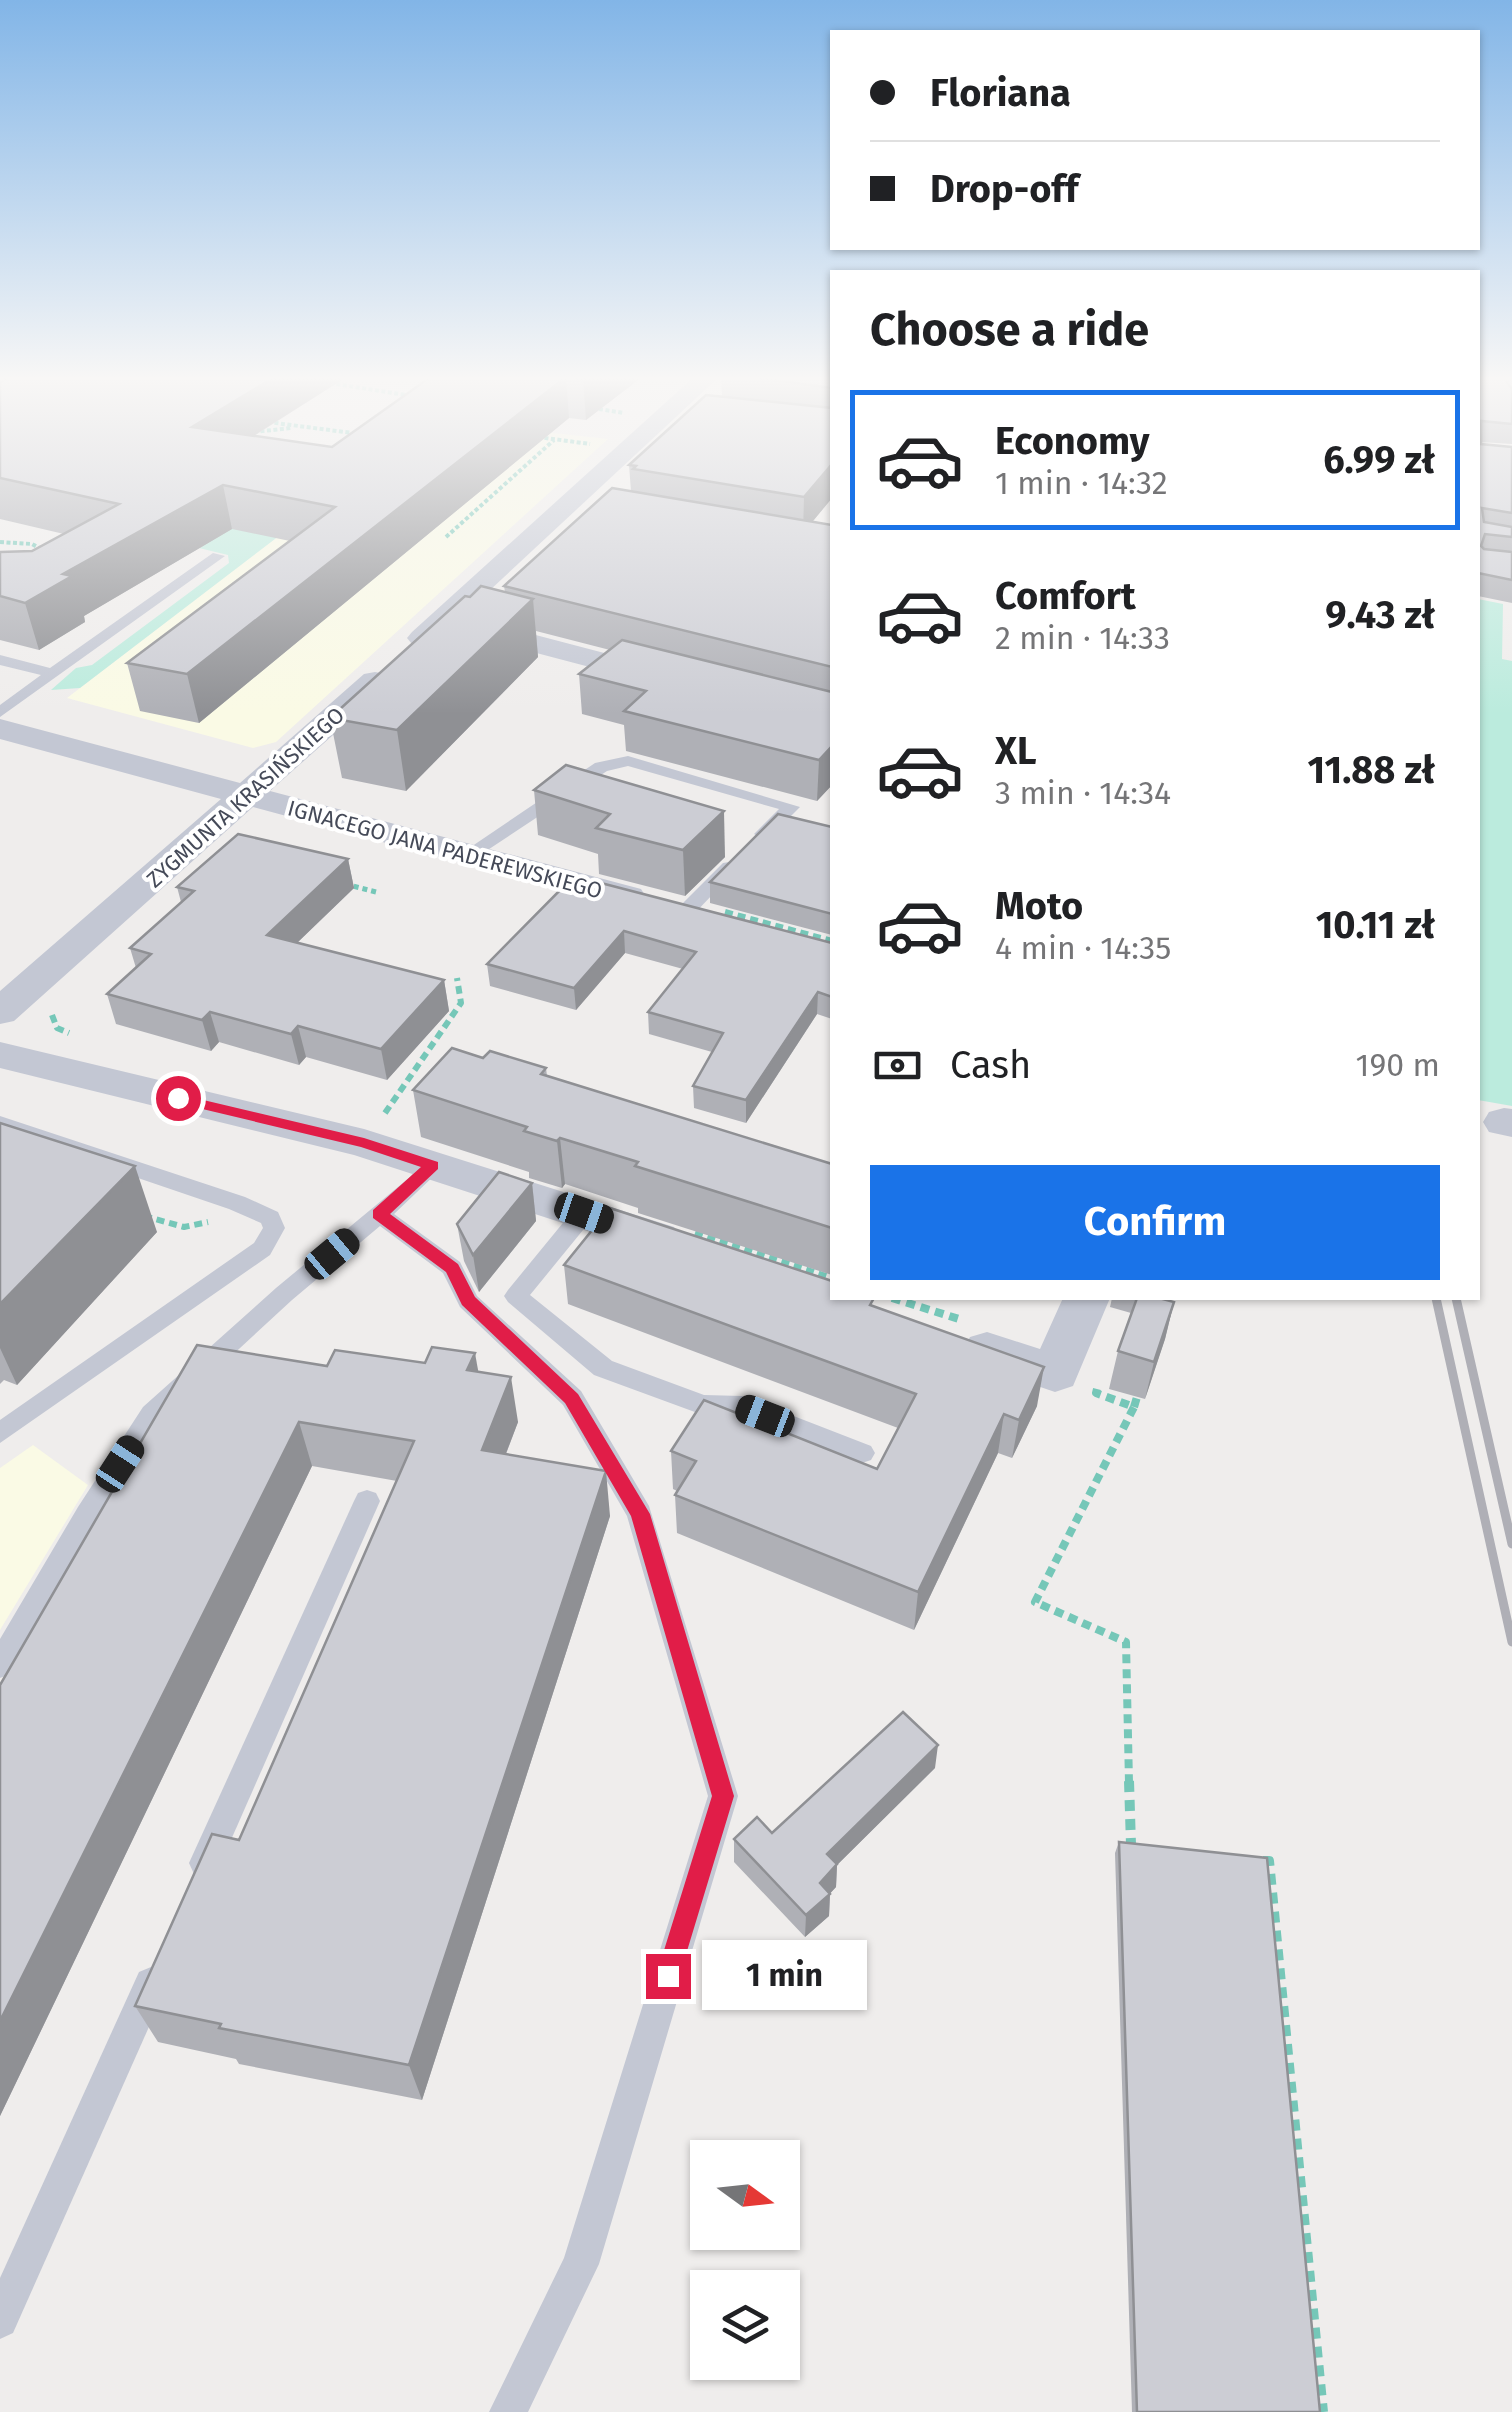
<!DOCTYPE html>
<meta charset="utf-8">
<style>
body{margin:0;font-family:"Fira Sans",sans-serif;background:#f2f2f2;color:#202124;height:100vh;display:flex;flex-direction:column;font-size:38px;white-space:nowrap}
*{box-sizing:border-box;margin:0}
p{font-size:32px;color:#757577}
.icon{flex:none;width:55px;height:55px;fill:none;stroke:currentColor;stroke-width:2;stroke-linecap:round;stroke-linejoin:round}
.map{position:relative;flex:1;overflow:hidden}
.panel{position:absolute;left:830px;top:270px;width:650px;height:1030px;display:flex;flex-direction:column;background:#fff;border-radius:0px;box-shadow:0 2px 8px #0004}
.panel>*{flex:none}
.banner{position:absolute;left:830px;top:30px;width:650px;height:220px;border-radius:0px;box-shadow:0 2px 8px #0004;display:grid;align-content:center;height:220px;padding:0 40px;background:#fff}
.needle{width:65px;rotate:105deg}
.fabs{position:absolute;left:690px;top:2140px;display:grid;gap:20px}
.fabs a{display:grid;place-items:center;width:110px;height:110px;border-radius:0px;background:#fff;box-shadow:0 2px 8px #0004;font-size:50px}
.end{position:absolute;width:45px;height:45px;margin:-22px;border:12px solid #e11d48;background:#fff;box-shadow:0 0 0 5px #fff}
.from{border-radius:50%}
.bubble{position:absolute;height:70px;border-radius:0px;background:#fff;box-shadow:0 2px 8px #0004;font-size:32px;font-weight:700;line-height:70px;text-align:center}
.car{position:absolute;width:30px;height:60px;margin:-30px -15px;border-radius:12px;box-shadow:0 0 8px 2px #0007;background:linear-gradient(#222 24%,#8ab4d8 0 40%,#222 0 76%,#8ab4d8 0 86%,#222 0)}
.banner b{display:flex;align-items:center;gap:35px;height:95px;font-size:38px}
.banner b+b{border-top:2px solid #e0e0e0}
.banner i{width:25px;height:25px;background:#202124}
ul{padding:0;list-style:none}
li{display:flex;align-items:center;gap:30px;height:140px;margin:0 20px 15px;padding:0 20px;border:5px solid transparent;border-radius:0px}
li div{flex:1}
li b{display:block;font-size:38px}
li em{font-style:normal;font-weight:700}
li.current{border-color:#1a73e8}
li>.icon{width:90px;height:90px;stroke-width:1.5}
h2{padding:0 40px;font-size:45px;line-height:120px}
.pay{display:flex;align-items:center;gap:25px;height:110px;padding:0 40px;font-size:38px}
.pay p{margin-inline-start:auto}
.primary-button{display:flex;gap:20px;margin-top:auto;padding:20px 40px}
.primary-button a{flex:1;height:115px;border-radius:0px;background:#1a73e8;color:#fff;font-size:40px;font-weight:700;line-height:115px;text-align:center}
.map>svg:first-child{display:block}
.commercial{fill:#fafae5}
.green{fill:#bbebdd}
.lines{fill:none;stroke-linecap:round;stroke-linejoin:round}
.path-far4{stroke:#75c7b8;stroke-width:4;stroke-dasharray:4 2.5;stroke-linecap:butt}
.path-far3{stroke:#75c7b8;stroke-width:5;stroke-dasharray:5 4;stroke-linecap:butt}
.path-far2{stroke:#75c7b8;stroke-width:6;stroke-dasharray:8 5;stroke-linecap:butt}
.path-far1{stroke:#75c7b8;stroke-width:8;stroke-dasharray:9 6;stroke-linecap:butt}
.path{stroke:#75c7b8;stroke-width:10;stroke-dasharray:11 8;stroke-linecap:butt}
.lane{fill:#c3c7d3;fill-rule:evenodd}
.street{fill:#c3c7d3;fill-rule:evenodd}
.secondary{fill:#bfc3d5;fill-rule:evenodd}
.rail{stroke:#afafb6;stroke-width:9}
.wall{fill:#afb0b6}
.shaded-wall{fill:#8f9094}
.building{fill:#cccdd4;stroke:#8f9094;stroke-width:2.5}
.route{fill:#e11d48}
.labels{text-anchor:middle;stroke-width:8;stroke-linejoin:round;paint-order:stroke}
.far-street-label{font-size:22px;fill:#454a58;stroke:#fff}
</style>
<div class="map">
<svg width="1512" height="2412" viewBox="0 0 1512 2412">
<rect width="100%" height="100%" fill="#efedec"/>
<g class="commercial">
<path d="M0,376L87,421L363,462L455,422L608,439L276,742L253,748L67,698L290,527L0,463Z"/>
<path d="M33,1445L88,1485L0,1630V1468Z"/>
</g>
<g class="green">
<path d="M0,463L292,526L80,688L51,690L76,668L92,665L229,563L228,555L199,548L225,532Z"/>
<path d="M1478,599L1503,604L1502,659L1512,661V1106L1478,1100Z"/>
</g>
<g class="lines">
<g class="path-far4">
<path d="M330,383L412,396"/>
<path d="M599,409L624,413"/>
<path d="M268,422L360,434"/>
<path d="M254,432L291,428"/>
<path d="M538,437L590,444"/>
<path d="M446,537L554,440"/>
<path d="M0,542L32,544L43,550"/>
</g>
<path class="path-far3" d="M345,884L376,892"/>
<g class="path-far2">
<path d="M725,912L832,941"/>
<path d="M52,1015L57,1028L69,1033"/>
<path d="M385,1113L461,1003L457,978"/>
<path d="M144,1216L184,1227L208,1222"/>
<path d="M695,1233L832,1278"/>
</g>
<g class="path-far1">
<path d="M892,1298L962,1320"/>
<path d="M1097,1389L1096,1393L1134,1407L1035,1602L1126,1642L1129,1783"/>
<path d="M1134,1407L1137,1397"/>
</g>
<g class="path">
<path d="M1129,1781L1131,1845L1138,1846"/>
<path d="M1263,1861H1269L1323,2412"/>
</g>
<g class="lane">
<path d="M213,553L225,556L0,717V705L41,675L0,665V655L50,668Z"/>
<path d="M628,756L800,807L769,838L763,839L754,834L779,809L628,766L607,771L474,859H462L459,855L595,763Z"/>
<path d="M729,862L735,863V871L692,916H678V908L723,863Z"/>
<path d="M0,1116L245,1197L278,1212L285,1228L270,1255L0,1443V1420L254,1243L263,1228L261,1223L229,1209L0,1131Z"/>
<path d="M432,1158L440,1160L443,1165L440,1170L394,1214L460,1262L477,1296L581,1391L649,1506L738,1796L599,2264L528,2412H489L564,2258L708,1796L627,1516L563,1405L460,1307L443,1273L380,1226L292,1300L161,1421L96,1523L10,1674L0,1678V1639L78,1507L143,1407L276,1288L410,1177L424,1160Z"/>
<path d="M584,1205L592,1207L595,1213L592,1219L530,1295L612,1361L704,1395L742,1396L871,1446L875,1453L871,1460L862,1463L853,1460L732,1413L703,1415L594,1375L508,1302L504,1296L508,1290L576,1207Z"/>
<path d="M367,1490L376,1493L380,1501L216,1874L205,1878L194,1874L189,1863L194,1852L354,1501L358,1493Z"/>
<path d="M151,1967L163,1972L168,1984L13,2333L0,2339V2278L139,1972Z"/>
</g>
<g class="street">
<path d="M695,376H720L432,644H412L407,638L412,632Z"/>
<path d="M478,620L669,670L673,676L669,682L658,685L468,635L463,629L468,623Z"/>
<path d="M375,672L386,674L390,681L386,688L270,791L641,889L646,897L641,905L628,908L615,905L253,807L14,1021L0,1024V991L221,799L0,739V719L240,783L364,674Z"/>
<path d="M0,1042L364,1129L674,1227L681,1238L674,1249L658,1254L354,1155L0,1068Z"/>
<path d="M1504,1108L1512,1109V1137L1489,1132L1483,1122L1489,1112Z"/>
<path d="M1063,1298H1110L1073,1386L1055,1392L970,1363L963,1350L970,1337L987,1332L1040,1349Z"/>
</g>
<path class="secondary" d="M1512,376V385L1498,377V376Z"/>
<g class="rail">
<path d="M1436,1298L1512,1642"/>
<path d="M1456,1298L1512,1544"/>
</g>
</g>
<g class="wall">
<path d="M0,376H348L254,436L332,447L510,376L642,377L586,420L569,418L199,723L140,711L127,663L290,541L232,529L84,616L85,622L39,650L0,640V552L32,551L64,534L0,519V382L5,379H0Z"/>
<path d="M721,376H832V498L813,521L832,525V785L817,801L626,751L624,725L582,714L579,674L610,650L536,631L538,657L406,791L342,778L330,718L470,597L505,592L504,586L631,491L629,465L722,396Z"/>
<path d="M1478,376L1512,389V444L1481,442V444L1512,447V603L1478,596Z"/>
<path d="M566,765L725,857L685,896L599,874L598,854L538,835L534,790Z"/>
<path d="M832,827V935L710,903V882Z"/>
<path d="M348,859L354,888L297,943L444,980L449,1011L387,1080L306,1057L299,1065L219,1042L211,1051L116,1024L107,994L136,968L130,948L181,902L177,887Z"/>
<path d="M574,876L832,943V1019L817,1014L746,1123L694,1108L693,1086L712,1052L649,1034L648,1012L683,969L625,953L576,1010L490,986L487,964Z"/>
<path d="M483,1058L546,1068L547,1076L832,1164V1275L638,1213V1208L565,1184L562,1188L529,1178V1172L421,1137L413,1090Z"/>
<path d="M0,1123L157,1232L17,1385L4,1380L0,1384Z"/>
<path d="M532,1183L536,1221L479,1292L464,1261L457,1224Z"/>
<path d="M564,1265L874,1307L1037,1406L1012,1458L998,1453L914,1630L677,1533L675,1495L677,1491L673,1489L671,1451L877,1469L898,1428L568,1304Z"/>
<path d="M1112,1298H1161L1174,1302L1165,1339L1145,1399L1109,1389L1118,1351L1131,1313L1110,1307Z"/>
<path d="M327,1366L478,1372L518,1422L506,1454L610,1516L422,2100L239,2064L236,2059L158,2042L135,2006L239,1840L397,1481L312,1466L0,2116V1685Z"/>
<path d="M935,1768L837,1865L836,1887L830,1893L829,1916L805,1937L734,1862V1839L772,1833Z"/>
<path d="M1119,1842L1320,2412H1132L1115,1853Z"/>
</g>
<g class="shaded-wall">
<path d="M276,376H348L201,469L192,427Z"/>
<path d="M587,376H642V377L586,420L583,379Z"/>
<path d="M566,377L569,418L199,723L187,674Z"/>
<path d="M832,464V498L803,533L804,497Z"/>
<path d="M223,485L232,529L84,616L85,622L39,650L25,603L63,574Z"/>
<path d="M533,599L538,657L406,791L397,730Z"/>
<path d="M832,746V785L817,801L819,760Z"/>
<path d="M724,811L725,857L685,896L683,850Z"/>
<path d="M348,859L354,888L274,965L267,935Z"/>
<path d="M624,931L625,953L576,1010L574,988Z"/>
<path d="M444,980L449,1011L387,1080L381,1049Z"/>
<path d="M818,992L817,1014L746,1123V1100Z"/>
<path d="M210,1012L219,1042L211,1051L202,1020Z"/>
<path d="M298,1026L306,1057L299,1065L291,1034Z"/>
<path d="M560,1138L565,1184L562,1188L557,1141Z"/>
<path d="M135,1166L157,1232L17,1385L0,1348V1304Z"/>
<path d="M532,1183L536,1221L479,1292L473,1255Z"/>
<path d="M1174,1302L1165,1339L1145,1399L1154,1362Z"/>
<path d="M475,1353L483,1398L467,1370Z"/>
<path d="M1044,1367L1037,1406L1012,1458L1019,1420Z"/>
<path d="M511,1377L518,1422L490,1495L482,1450Z"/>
<path d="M1004,1414L998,1453L914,1630L918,1592Z"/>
<path d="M299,1422L312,1466L0,2116V2021Z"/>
<path d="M606,1471L610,1516L422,2100L409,2065Z"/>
<path d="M938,1745L935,1768L837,1865L836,1887L826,1898L830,1894L829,1916L805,1937L806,1915L820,1883L827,1854Z"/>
</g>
<g class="building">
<path d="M11,376H276L192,427L332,447L432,376H587L583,379L566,377L187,674L127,663L335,507L223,485L63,574L72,576L25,603L0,596V552L32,551L119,504L0,478V382Z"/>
<path d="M746,376H832V388Z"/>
<path d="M1478,376H1503L1512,389V424L1481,421V444L1512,447V513L1482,508L1484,522L1512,527V537L1485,534L1481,546L1484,549L1512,552V580L1478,573Z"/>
<path d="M706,395L832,408V464L804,497L633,469L636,466L629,465Z"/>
<path d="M612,488L832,525V667L504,586Z"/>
<path d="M481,586L533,599L397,730L330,718L465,596L470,597Z"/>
<path d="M622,640L832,692V746L819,760L624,711L646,691L579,674Z"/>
<path d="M566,765L724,811L683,850L596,828L610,814L534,790Z"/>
<path d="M778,814L832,827V914L710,882Z"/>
<path d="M238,834L348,859L267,935L444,980L381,1049L298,1026L291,1034L210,1012L202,1020L107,994L151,954L130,948L194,891L177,887Z"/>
<path d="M574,876L832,943V997L818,992L746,1100L693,1086L723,1033L648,1012L696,952L624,931L574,988L487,964Z"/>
<path d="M452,1048L483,1058L490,1051L546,1068L541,1074L832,1164V1228L635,1166L638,1162L560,1138L557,1141L524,1131L527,1127L413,1090Z"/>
<path d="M0,1123L135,1166L0,1304Z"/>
<path d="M499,1172L532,1183L473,1255L457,1224Z"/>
<path d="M610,1208L832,1281V1298H874L870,1305L1044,1367L1019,1420L1004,1414L918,1592L675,1495L696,1461L671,1451L704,1400L877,1469L916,1394L564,1265Z"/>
<path d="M1137,1298H1159L1174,1302L1154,1362L1118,1351Z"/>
<path d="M197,1345L327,1366L335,1350L425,1363L432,1347L475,1353L467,1370L511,1377L482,1450L606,1471L409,2065L219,2028L221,2024L135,2006L212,1834L239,1840L414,1441L299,1422L0,2021V1685Z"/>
<path d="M903,1712L938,1745L827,1854L837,1864L820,1883L830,1894L806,1915L734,1839L757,1817L772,1833Z"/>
<path d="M1119,1842L1267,1858L1320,2412H1137Z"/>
</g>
<linearGradient id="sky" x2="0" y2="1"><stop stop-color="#82b5e7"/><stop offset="0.53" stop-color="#f8f7f6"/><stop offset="1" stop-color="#f8f7f6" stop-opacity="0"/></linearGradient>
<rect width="1512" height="714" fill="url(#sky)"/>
<path class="route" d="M178,1094L364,1138L438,1162V1169L390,1214L458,1264L475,1297L578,1394L650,1514L734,1796L677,1984L668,1988L660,1984L656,1976L712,1796L631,1516L565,1403L462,1305L446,1272L373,1218V1210L421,1167L361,1147L173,1102V1095Z"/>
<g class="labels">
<g class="far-street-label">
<text transform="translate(245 797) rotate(-42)" y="8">ZYGMUNTA KRASIŃSKIEGO</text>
<text transform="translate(445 849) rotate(15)" y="8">IGNACEGO JANA PADEREWSKIEGO</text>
</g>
</g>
</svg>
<div class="fabs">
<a><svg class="needle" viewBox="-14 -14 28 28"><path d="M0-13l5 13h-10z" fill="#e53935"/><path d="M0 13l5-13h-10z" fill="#757577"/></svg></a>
<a><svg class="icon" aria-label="layers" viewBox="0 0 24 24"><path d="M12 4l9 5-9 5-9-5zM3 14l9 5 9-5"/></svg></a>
</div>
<i class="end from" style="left:178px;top:1098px"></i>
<i class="end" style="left:668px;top:1976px"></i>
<div class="bubble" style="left:702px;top:1940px;width:165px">1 min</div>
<i class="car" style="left:584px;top:1213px;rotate:109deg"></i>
<i class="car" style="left:332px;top:1254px;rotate:50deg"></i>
<i class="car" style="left:765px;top:1416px;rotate:291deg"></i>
<i class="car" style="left:120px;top:1464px;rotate:33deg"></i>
<div class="banner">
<b><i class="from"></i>Floriana</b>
<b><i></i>Drop-off</b>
</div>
<section class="panel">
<h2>Choose a ride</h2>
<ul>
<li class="current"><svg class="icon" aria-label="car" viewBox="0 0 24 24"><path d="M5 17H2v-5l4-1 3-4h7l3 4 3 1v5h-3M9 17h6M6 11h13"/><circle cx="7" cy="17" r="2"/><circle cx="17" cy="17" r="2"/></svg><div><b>Economy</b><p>1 min · 14:32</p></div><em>6.99 zł</em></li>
<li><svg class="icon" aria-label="car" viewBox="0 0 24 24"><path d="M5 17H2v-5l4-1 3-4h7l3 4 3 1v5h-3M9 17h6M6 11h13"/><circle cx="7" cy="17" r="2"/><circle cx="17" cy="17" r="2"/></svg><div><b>Comfort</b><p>2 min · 14:33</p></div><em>9.43 zł</em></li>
<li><svg class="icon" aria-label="car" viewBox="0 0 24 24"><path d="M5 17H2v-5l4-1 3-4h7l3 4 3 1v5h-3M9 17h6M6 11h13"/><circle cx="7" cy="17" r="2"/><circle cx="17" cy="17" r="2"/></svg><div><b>XL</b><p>3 min · 14:34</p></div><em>11.88 zł</em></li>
<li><svg class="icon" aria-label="car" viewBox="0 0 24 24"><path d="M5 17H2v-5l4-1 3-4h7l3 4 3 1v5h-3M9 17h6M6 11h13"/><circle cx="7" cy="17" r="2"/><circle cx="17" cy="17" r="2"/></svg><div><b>Moto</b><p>4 min · 14:35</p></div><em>10.11 zł</em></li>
</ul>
<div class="pay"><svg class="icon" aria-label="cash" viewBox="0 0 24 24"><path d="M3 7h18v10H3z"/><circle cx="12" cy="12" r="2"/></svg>Cash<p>190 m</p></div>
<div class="primary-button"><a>Confirm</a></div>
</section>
</div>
